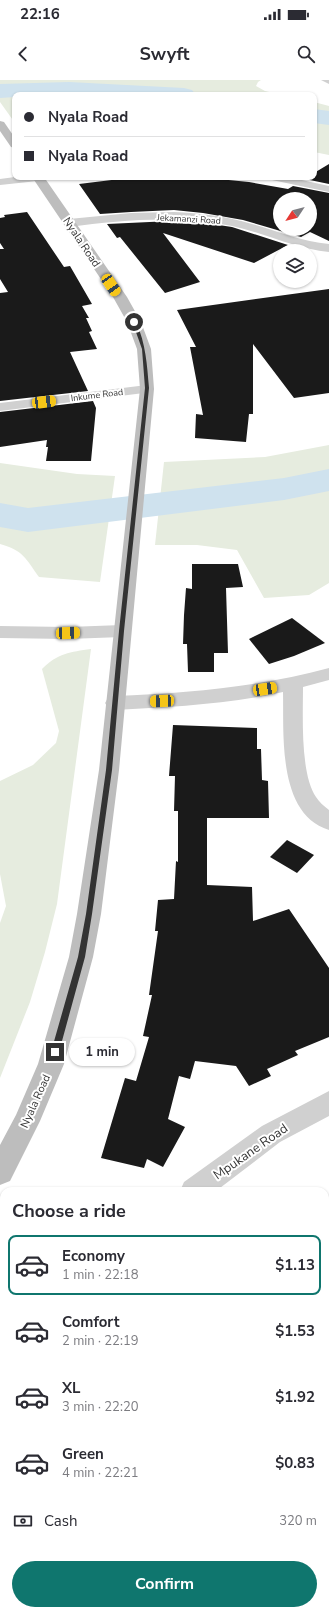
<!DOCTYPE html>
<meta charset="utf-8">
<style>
body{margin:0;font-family:"Nunito Sans",sans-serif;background:#f2f2f3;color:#2b2b33;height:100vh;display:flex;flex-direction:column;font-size:15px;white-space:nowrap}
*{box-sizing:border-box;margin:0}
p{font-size:13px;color:#7c7c81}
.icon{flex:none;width:22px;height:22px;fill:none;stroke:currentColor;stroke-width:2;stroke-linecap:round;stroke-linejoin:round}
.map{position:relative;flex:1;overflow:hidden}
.panel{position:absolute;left:0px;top:1107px;width:329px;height:428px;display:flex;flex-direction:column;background:#fff;border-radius:12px 12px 0 0;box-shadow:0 1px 3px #0004}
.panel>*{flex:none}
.guide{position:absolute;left:12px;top:12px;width:305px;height:88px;border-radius:8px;box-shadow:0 1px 3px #0004;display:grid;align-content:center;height:88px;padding:0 12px;background:#fff}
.needle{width:26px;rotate:234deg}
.fabs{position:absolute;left:273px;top:112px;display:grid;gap:8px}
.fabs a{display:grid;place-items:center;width:44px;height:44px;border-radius:50%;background:#fff;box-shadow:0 1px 3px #0004;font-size:20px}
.end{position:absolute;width:18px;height:18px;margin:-9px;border:5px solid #333;background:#fff;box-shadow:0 0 0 2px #fff}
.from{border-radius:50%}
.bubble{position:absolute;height:28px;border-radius:14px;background:#fff;box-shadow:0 1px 3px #0004;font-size:13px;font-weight:700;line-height:28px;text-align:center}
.car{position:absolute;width:12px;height:24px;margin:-12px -6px;border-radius:5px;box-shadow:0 0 3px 1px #0007;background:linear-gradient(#f5c518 24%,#345 0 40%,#f5c518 0 76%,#345 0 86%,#f5c518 0)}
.guide b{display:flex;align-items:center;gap:14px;height:38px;font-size:15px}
.guide b+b{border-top:1px solid #e1e1e2}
.guide i{width:10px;height:10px;background:#2b2b33}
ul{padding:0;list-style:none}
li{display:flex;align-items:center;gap:12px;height:60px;margin:0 8px 6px;padding:0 4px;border:2px solid transparent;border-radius:8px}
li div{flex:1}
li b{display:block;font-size:15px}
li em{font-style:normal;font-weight:700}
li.on{border-color:#0f766e}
li>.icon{width:36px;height:36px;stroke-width:1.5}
h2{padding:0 12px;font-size:18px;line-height:48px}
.pay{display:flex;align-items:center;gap:10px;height:44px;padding:0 12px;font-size:15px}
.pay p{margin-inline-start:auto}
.primary-button{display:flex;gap:8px;margin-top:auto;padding:8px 12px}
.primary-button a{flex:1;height:46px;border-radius:24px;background:#0f766e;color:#fff;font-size:16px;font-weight:700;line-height:46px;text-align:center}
.status{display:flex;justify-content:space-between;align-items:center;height:28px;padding:0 20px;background:#fff;direction:ltr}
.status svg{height:11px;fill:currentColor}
header{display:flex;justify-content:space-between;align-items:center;height:52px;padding:0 12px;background:#fff;font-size:18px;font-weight:700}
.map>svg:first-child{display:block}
.green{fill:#e6ecdf}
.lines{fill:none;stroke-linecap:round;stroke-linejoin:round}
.river{fill:#cfe2ee;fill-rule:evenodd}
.building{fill:#1a1a1a;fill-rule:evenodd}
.street{fill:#d0d0d0;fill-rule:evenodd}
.secondary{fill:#bdbdbd;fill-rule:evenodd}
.route{fill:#333}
.labels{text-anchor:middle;stroke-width:4;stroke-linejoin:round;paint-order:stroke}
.far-street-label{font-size:9px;fill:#333;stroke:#fff}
.street-label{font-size:11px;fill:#333;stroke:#fff}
.near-street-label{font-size:13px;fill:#333;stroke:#fff}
</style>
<div class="status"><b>22:16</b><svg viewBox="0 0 49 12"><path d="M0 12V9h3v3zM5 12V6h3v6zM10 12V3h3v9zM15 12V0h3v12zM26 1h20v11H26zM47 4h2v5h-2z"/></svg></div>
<header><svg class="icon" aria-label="back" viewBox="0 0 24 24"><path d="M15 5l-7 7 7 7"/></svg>Swyft<svg class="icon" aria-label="search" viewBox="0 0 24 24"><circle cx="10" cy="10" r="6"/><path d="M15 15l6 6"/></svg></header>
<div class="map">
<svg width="329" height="1535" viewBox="0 0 329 1535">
<rect width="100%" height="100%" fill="#fff"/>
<g class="green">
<path d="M0,0H261L258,2L256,6L265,11L283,15H15V43L0,22Z"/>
<path d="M314,22L329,26V75L314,72Z"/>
<path d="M329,365V503L309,515L264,518L237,470L197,465H155L164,382L265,377Z"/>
<path d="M0,383L77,394L115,396L100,502L39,497C26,479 23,470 0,464Z"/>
<path d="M91,569L57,824L45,872L30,922L0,998V843L6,826L0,794V701L33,685L56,663L59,651L42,589C58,573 70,572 91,569Z"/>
</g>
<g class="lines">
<g class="river">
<path d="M69,2L184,8L192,10L196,15H15V17L0,18V4Z"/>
<path d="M314,29L329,31V45L314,43Z"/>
<path d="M329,389V411L284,420L28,452L0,447V423L28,428L284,398Z"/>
</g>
</g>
<g class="building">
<path d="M329,84V104L305,99L308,97H314V93Z"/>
<path d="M136,97H198L249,102L288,109L293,106L329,113V161L310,152L301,157L243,140L203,133L174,130L131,132L100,134L79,104ZM280,119H310V149H280Z"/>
<path d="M27,132L64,187L70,186L92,224L82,226L89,238H86L92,251L89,252L97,269L70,272L88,311L0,321V213L8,212L0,199V169H4L0,163V138L5,137L4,135Z"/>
<path d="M171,141L212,144L232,147L288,165L254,183L163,153L200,202L165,213L120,157L117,158L107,144Z"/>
<path d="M329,209V313L294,318L253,264V334H249L246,362L195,358L196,334L203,335L190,267H196L177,230Z"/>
<path d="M93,321L96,328L91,381H46L48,367H46L47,360L0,367V332Z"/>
<path d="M192,484H238L243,507L226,508L228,573H214V592H188L187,564H183L184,535L186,508L192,509Z"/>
<path d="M292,538L325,563L294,576L269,584L249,559Z"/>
<path d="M173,645L257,648V669H261L262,700L268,701L269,738H207V805L252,807L253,841L289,829L329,888V957L295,971L298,975L267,989L271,996L249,1006L236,986L195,981L190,999L179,996L168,1039L185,1047L163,1087L147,1079L144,1088L101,1078L125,998L136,1001L149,957L143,956L152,915H149L158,851H155L158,820L174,819L176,781L178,782V731H174L175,696H169Z"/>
<path d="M287,760L314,775L297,793L270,777Z"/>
</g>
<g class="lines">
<g class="street">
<path d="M321,0H329V4Z"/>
<path d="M15,97H53L47,100L0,105V99Z"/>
<path d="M266,97H288L329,106V112L272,100Z"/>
<path d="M174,132C200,133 226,136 252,144C278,151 302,162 329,164V172C295,169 265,153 232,146C178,135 123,140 69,147L65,146L63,143L65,140L69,139L131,133Z"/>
<path d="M147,305L152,306L154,309L152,312L0,331V323Z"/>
<path d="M122,545L129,547L131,551L129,555L122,557L68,559L0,558V546L68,547Z"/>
<path d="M329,588V600L303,607C303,635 300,694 316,717C319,722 324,726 329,730V750C277,734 284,654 283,612C228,624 171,627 115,630L108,628L105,623L108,618L115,616C188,613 259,607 329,588Z"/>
<path d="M329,1011V1036L280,1062L216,1111H180L184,1102L262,1046Z"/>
<path d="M0,1221L4,1222V1252L0,1251Z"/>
</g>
<g class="secondary">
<path d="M0,41L4,42L15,58V68L11,67L0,51Z"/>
<path d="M32,97H44L127,217L141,242L151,269L154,309L119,690L101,834L93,877L64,984L40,1041L10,1101L0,1105V1065L16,1035L38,984L69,877L77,834L99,690L140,309L137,269L127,242L113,217Z"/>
</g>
</g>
<path class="route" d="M132,241L136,242C146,264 147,285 149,308L124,551L112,690L92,834L85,877L59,972L55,975L51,972L78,877L86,834L106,690L119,551L145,308L142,269Z"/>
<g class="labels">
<g class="far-street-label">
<text transform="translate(189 139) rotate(3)" y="3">Jekamanzi Road</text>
<text transform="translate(97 315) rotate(-7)" y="3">Inkume Road</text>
</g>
<g class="street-label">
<text transform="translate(82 162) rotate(56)" y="4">Nyala Road</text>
<text transform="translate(35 1021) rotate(-66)" y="4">Nyala Road</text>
</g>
<g class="near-street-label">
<text transform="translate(250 1071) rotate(-35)" y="5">Mpukane Road</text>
</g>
</g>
</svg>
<div class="fabs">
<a><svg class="needle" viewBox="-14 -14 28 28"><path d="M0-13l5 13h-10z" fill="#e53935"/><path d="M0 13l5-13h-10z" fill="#7c7c81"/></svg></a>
<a><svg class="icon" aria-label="layers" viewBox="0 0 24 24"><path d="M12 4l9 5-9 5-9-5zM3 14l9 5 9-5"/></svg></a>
</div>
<i class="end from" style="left:134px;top:242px"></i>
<i class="end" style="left:55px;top:972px"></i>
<div class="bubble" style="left:69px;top:958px;width:66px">1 min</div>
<i class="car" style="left:111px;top:205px;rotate:146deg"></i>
<i class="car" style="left:44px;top:322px;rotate:83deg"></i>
<i class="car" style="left:68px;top:553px;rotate:88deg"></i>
<i class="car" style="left:265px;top:609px;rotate:81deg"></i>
<i class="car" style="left:162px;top:621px;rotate:268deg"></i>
<div class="guide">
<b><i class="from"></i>Nyala Road</b>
<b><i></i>Nyala Road</b>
</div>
<section class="panel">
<h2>Choose a ride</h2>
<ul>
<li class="on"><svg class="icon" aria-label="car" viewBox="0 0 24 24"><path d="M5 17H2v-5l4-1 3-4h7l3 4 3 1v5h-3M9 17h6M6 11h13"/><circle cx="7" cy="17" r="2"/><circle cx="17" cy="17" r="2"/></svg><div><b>Economy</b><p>1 min · 22:18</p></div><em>$1.13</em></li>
<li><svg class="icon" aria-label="car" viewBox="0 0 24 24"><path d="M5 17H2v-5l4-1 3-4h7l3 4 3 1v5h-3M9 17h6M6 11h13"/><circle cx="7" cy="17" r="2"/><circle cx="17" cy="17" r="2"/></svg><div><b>Comfort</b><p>2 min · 22:19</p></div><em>$1.53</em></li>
<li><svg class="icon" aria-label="car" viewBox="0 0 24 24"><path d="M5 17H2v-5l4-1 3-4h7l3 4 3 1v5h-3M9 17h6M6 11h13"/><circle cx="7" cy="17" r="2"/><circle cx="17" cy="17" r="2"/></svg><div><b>XL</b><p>3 min · 22:20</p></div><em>$1.92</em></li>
<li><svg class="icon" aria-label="car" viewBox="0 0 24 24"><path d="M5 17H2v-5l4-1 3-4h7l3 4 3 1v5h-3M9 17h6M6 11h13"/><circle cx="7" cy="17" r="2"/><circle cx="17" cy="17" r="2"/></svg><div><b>Green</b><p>4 min · 22:21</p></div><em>$0.83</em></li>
</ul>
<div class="pay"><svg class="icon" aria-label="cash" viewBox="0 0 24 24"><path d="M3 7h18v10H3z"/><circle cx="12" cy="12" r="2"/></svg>Cash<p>320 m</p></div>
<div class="primary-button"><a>Confirm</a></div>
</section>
</div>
